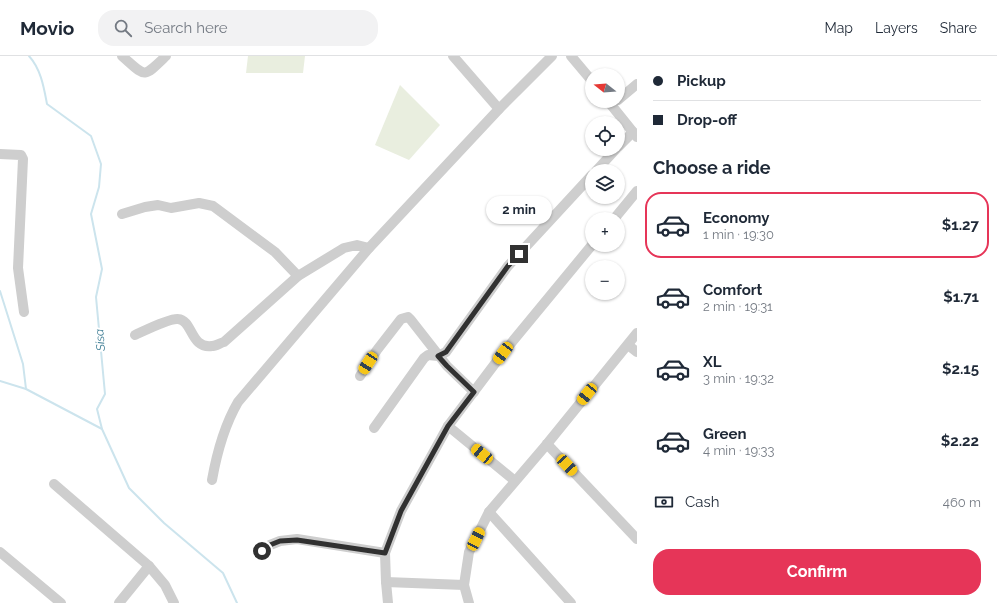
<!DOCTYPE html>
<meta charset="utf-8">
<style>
body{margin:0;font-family:Raleway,sans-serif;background:#f2f2f3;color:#1f2937;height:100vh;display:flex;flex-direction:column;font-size:15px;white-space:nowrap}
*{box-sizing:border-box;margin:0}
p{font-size:13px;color:#747a83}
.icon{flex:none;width:22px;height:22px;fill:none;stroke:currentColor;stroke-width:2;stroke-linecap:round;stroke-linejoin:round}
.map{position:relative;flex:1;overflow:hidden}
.sheet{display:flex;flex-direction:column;background:#fff;width:360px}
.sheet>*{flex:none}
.banner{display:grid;align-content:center;height:88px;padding:0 16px;background:#fff}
.needle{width:26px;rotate:287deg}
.fabs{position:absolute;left:585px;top:12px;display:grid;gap:8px}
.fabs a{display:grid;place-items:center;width:40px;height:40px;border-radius:50%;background:#fff;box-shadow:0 1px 3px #0004;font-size:20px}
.end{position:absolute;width:18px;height:18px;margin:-9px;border:5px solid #313131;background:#fff;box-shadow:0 0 0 2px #fff}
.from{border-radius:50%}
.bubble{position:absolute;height:28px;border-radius:14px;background:#fff;box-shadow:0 1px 3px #0004;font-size:13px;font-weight:700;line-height:28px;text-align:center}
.car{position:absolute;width:12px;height:24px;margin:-12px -6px;border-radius:5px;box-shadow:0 0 3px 1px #0007;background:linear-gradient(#f5c518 24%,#345 0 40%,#f5c518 0 76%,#345 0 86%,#f5c518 0)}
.banner b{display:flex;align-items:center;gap:14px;height:38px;font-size:15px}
.banner b+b{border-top:1px solid #e0e1e3}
.banner i{width:10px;height:10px;background:#1f2937}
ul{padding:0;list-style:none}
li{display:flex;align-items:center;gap:12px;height:66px;margin:0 8px 6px;padding:0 8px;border:2px solid transparent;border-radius:16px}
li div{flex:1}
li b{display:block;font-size:15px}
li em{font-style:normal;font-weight:700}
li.selected{border-color:#e63558}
li>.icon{width:36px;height:36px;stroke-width:1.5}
h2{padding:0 16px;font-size:18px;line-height:48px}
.pay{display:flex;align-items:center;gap:10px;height:44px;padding:0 16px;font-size:15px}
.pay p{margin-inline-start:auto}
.action{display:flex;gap:8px;margin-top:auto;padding:8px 16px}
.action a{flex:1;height:46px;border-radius:16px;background:#e63558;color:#fff;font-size:16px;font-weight:700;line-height:46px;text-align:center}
header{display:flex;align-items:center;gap:24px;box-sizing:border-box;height:56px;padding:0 20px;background:#fff;border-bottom:1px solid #e0e1e3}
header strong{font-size:19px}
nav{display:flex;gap:22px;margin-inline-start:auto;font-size:14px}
.search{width:280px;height:36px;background:#f2f2f3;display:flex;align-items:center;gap:10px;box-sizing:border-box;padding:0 14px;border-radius:16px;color:#747a83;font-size:15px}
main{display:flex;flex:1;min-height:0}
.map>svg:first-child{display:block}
.pitch{fill:#e9eedf}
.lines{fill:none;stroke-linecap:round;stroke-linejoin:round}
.stream{stroke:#cce4ed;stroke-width:2}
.minor{stroke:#cecece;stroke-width:10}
.route{stroke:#313131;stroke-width:5}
.labels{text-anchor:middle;stroke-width:4;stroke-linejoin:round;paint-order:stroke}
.water-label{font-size:12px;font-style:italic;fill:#3e7d94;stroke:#fff}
</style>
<header>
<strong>Movio</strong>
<div class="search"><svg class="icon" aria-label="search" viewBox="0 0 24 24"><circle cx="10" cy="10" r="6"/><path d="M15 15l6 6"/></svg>Search here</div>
<nav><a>Map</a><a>Layers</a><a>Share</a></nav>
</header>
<main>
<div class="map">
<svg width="637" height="547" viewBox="0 0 637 547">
<rect width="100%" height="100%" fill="#fff"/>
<g class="pitch">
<path d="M248,0H305L303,17H246Z"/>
<path d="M400,29L440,69L409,104L375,89Z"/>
</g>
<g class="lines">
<g class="stream">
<path d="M29,0C41,13 44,32 47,48L91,80L101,108L99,131L91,158L102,213L96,241L105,338L97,353L102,373L129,432L164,467L223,517L237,547"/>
<path d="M0,235L23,308L26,333"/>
<path d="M0,325L26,333L102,373"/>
</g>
<g class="minor">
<path d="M122,0C146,21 142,23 166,0"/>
<path d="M453,0L499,53"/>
<path d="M571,0L592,25"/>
<path d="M618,44L637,28"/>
<path d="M608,45L637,81"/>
<path d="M618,91L633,76"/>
<path d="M0,98L21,99L23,103L18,212L24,256"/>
<path d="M596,115L616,93"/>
<path d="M122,158L145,151L158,149L171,152L199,147L213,150L275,196L298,220"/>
<path d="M614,163L637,135"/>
<path d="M135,279C144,275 169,262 178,263C193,264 190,293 212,290C216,290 220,287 224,286L298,220L344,192L357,189L369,192"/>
<path d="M628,289L637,296"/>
<path d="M360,320L377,294L401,263L408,261L411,264L447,310L474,336"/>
<path d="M448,370L515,425"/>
<path d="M374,372L424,302L428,299L438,300L446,296L508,210L592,119"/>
<path d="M547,388L637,483"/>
<path d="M212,424C217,396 224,370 238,346L369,192L499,53L552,0"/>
<path d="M54,428L149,510L165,529L174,547"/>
<path d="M489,456L571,547"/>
<path d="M261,495L270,489L280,485L297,483L385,497"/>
<path d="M0,496L61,547"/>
<path d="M386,526L464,529"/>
<path d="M119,547L149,510"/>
<path d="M388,547L386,526L385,497L401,455L448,370L503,297L592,189"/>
<path d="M469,547L464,529L469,496L489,456L547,388L637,277"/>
</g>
</g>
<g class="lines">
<path class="route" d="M262,495L270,489L280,485L297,484L385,497L401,455L448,370L474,336L447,310L438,300L446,296L508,210L519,198"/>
</g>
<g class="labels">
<g class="water-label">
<text transform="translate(100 284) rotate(-95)" y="4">Sisa</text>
</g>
</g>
</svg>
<div class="fabs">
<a><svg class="needle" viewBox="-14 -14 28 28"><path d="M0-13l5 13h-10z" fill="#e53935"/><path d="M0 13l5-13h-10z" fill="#747a83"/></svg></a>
<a><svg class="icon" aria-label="locate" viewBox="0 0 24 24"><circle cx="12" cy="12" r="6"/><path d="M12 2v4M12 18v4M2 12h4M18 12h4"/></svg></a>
<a><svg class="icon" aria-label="layers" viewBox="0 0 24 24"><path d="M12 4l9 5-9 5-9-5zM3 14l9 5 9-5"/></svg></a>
<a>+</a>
<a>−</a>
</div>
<i class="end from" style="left:262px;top:495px"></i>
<i class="end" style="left:519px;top:198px"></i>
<div class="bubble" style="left:486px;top:140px;width:66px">2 min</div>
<i class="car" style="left:503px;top:297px;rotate:217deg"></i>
<i class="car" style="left:368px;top:307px;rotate:213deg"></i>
<i class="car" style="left:587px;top:338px;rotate:219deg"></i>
<i class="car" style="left:482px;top:398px;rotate:309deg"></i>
<i class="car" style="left:567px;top:409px;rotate:137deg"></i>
<i class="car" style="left:476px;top:483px;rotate:26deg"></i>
</div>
<section class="sheet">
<div class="banner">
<b><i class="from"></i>Pickup</b>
<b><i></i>Drop-off</b>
</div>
<h2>Choose a ride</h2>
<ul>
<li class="selected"><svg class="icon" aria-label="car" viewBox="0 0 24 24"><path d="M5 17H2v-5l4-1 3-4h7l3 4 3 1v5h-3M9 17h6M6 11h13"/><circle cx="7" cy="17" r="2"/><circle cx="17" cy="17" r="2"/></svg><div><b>Economy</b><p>1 min · 19:30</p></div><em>$1.27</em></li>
<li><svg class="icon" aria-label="car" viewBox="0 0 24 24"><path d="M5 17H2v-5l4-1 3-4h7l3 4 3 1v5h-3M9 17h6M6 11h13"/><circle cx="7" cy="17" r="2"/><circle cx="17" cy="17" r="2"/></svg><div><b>Comfort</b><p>2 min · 19:31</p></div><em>$1.71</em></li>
<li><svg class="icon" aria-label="car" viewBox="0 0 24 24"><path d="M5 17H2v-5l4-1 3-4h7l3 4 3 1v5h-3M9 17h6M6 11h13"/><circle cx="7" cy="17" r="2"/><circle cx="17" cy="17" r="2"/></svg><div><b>XL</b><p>3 min · 19:32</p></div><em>$2.15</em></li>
<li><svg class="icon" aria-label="car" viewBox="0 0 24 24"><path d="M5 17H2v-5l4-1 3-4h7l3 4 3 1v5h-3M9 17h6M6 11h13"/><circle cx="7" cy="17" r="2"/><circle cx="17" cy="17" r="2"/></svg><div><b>Green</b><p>4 min · 19:33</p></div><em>$2.22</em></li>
</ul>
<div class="pay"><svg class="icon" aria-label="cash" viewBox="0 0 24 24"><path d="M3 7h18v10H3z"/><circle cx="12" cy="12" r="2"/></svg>Cash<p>460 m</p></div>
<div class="action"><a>Confirm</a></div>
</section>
</main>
